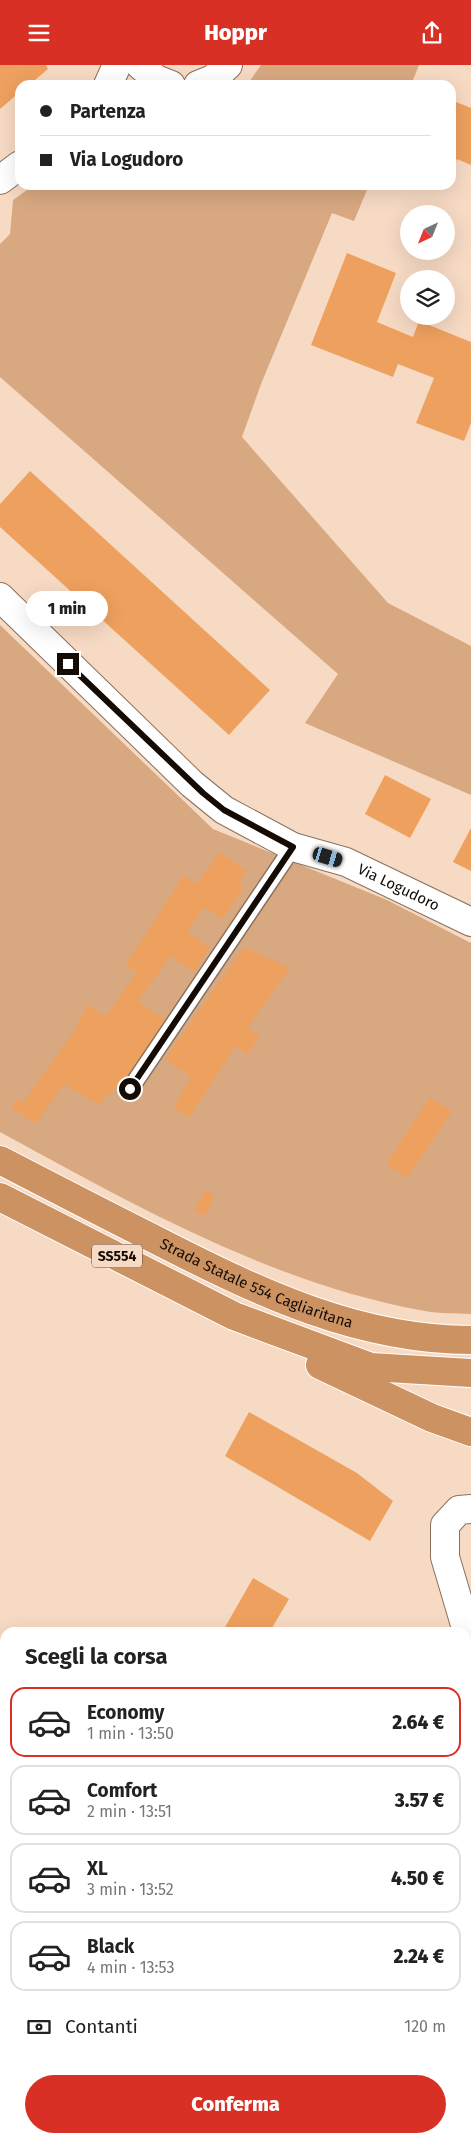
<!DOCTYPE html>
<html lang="it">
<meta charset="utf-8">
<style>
body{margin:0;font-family:"Fira Sans",sans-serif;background:#f2f2f2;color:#222;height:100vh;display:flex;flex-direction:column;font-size:19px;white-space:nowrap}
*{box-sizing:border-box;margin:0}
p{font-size:16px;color:#767676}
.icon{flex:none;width:28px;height:28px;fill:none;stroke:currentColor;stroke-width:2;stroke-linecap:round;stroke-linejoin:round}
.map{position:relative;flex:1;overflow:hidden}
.drawer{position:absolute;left:0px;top:1562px;width:471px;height:516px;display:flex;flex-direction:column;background:#fff;border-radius:15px 15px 0 0;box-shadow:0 5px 20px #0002}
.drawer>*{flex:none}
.top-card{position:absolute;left:15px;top:15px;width:441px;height:110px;border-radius:15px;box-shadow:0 5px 20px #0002;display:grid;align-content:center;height:110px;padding:0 25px;background:#fff}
.needle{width:32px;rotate:223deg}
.fabs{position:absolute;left:400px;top:140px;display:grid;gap:10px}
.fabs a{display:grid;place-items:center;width:55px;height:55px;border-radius:50%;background:#fff;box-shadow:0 5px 20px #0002;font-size:25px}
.end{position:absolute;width:22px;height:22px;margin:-11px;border:6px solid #140b05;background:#fff;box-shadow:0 0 0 2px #fff}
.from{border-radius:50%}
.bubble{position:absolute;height:35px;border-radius:18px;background:#fff;box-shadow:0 5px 20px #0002;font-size:16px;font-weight:800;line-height:35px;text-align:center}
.car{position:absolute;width:15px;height:30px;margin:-15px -8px;border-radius:6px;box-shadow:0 0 4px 1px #0007;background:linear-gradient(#222 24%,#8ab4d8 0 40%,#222 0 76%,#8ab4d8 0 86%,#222 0)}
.top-card b{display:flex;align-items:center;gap:18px;height:48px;font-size:19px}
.top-card b+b{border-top:1px solid #e0e0e0}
.top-card i{width:12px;height:12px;background:#222}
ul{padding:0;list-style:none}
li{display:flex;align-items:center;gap:15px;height:70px;margin:0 10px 8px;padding:0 15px;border:2px solid #e0e0e0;border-radius:15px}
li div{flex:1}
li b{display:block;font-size:19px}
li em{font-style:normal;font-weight:800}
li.selected{border-color:#d93025}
li>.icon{width:45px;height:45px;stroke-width:1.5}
h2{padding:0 25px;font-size:22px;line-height:60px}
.pay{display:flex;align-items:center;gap:12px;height:55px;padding:0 25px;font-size:19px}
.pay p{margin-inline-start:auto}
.cta{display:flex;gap:10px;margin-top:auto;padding:10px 25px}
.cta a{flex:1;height:58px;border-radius:30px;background:#d93025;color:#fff;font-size:20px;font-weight:800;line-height:58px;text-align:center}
header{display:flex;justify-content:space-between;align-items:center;height:65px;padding:0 25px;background:#d93025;color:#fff;font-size:22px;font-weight:800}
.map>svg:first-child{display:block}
.green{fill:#d8a881}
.building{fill:#eea15e}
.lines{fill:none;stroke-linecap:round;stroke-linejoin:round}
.lane-casing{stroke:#8a715d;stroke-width:19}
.street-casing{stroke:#8a715d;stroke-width:30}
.secondary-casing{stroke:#8a715d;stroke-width:30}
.highway-casing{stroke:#fff;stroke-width:30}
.lane{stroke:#fff;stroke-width:16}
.street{stroke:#fff;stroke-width:28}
.secondary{stroke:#fff;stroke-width:28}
.highway{stroke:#cc9262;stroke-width:28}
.route{stroke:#140b05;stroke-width:6}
.labels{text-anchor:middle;stroke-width:4;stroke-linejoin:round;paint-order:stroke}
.shield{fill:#f7dac4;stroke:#58493e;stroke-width:1}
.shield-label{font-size:14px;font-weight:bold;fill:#140b05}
.street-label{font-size:15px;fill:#140b05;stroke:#f7dac4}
</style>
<header><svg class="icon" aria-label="menu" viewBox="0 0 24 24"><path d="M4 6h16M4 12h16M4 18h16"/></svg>Hoppr<svg class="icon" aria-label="share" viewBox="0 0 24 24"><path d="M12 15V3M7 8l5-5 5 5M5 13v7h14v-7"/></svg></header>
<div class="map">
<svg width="471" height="2078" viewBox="0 0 471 2078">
<rect width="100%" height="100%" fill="#f7dac4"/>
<g class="green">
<path d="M261,0H419L411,20H247Z"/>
<path d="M34,120H369L354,156L332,148L261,319L242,372L388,538L471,581V730L305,658L338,609L0,312V179L10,169L13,135Z"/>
<path d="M0,560L213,764L387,835L471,878V1249C456,1248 440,1249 425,1246C273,1219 134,1140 0,1067Z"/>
</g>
<g class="building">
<path d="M0,0H46L48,4L29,20H20V27L0,44Z"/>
<path d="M451,35L471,43V100L457,94L451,109Z"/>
<path d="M347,188L396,208L377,257L413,272L419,256L471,277V358L464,376L416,358L434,313L398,299L393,312L311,280Z"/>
<path d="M30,406L270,625L229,670L0,462V439Z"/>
<path d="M385,710L431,734L410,773L365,749Z"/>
<path d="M471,763V806L453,797Z"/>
<path d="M219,787L247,806L238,817L244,822L222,854L205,842L187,866L209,883L195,907L170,891L138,937L165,954L132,1006L98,1040L64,1019L36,1058L11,1043L17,1033L23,1038L71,971L88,939L106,951L137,907L125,901L184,810L197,819Z"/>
<path d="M244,882L290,903L247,963L260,971L247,990L236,981L189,1052L173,1043L191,1012L165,994Z"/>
<path d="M430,1032L452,1047L407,1113L386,1099Z"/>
<path d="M206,1125L215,1132L204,1151L194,1145Z"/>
<path d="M249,1347L357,1408L393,1436L370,1476L225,1391Z"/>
<path d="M253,1513L289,1534L269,1568H231L224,1564Z"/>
<path d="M471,1921V1955L466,1956V1922Z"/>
<path d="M0,1946L5,1950V1979L0,1976Z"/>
<path d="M471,1971V2027L466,2025V1972Z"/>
<path d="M355,2074H388L385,2078H352Z"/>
</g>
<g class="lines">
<defs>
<path id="lane" d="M130,1024L293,782"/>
<g id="street">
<path id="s1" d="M0,532L192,719L224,745L293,782L346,797L471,857"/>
<path d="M471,1444L459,1445L445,1460V1492L471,1580"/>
<path d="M0,1768L5,1772"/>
<path d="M466,2066L471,2068"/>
</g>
<g id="secondary">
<path d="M140,0L156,14L171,20"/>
<path d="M108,20L117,0"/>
<path d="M198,20L213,14L228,0"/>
<path d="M0,115L20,100"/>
</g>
<g id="highway">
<path id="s2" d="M0,1095C54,1123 108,1151 162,1178C260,1228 359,1275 471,1275"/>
<path d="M0,1132L234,1251L371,1302L471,1308"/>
<path d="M320,1300L432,1353L471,1367"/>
</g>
</defs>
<use href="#lane" class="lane-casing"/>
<use href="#street" class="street-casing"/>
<use href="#secondary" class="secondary-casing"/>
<use href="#highway" class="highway-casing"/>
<use href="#lane" class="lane"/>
<use href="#street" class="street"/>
<use href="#secondary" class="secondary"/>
<use href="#highway" class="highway"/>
</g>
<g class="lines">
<path class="route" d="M68,599L203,728L224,745L293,782L130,1024"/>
</g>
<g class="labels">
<rect class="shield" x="92" y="1179.5" width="50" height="23" rx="4"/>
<g class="shield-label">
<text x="117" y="1196">SS554</text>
</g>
<g class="street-label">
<text dy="5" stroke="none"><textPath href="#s1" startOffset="501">Via Logudoro</textPath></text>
<text dy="5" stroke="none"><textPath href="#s2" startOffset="285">Strada Statale 554 Cagliaritana</textPath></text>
</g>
</g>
</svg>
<div class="fabs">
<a><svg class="needle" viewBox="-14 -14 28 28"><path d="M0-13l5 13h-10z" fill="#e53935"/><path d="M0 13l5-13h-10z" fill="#767676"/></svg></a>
<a><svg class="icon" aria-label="layers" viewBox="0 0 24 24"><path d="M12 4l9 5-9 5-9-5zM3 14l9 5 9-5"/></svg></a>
</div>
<i class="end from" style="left:130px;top:1024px"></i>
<i class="end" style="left:68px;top:599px"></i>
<div class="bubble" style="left:26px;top:526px;width:82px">1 min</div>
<i class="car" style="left:328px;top:792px;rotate:107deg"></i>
<div class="top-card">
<b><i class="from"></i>Partenza</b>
<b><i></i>Via Logudoro</b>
</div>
<section class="drawer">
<h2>Scegli la corsa</h2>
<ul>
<li class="selected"><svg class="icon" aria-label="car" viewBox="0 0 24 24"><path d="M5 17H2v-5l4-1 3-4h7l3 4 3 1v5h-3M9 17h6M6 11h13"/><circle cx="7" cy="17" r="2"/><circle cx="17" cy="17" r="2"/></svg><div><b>Economy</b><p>1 min · 13:50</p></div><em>2.64 €</em></li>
<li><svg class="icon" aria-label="car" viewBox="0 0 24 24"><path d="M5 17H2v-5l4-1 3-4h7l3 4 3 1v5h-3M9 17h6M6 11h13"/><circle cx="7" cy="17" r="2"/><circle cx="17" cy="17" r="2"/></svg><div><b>Comfort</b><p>2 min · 13:51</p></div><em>3.57 €</em></li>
<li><svg class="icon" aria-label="car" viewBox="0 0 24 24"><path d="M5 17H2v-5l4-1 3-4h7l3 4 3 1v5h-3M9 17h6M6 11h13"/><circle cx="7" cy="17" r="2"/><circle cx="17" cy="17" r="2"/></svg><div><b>XL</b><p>3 min · 13:52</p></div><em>4.50 €</em></li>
<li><svg class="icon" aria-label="car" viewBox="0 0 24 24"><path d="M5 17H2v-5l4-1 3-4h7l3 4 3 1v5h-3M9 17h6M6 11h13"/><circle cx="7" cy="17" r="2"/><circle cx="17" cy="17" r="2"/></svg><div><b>Black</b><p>4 min · 13:53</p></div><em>2.24 €</em></li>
</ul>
<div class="pay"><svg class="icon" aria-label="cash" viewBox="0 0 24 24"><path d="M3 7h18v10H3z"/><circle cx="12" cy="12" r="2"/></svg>Contanti<p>120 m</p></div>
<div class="cta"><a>Conferma</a></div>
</section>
</div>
